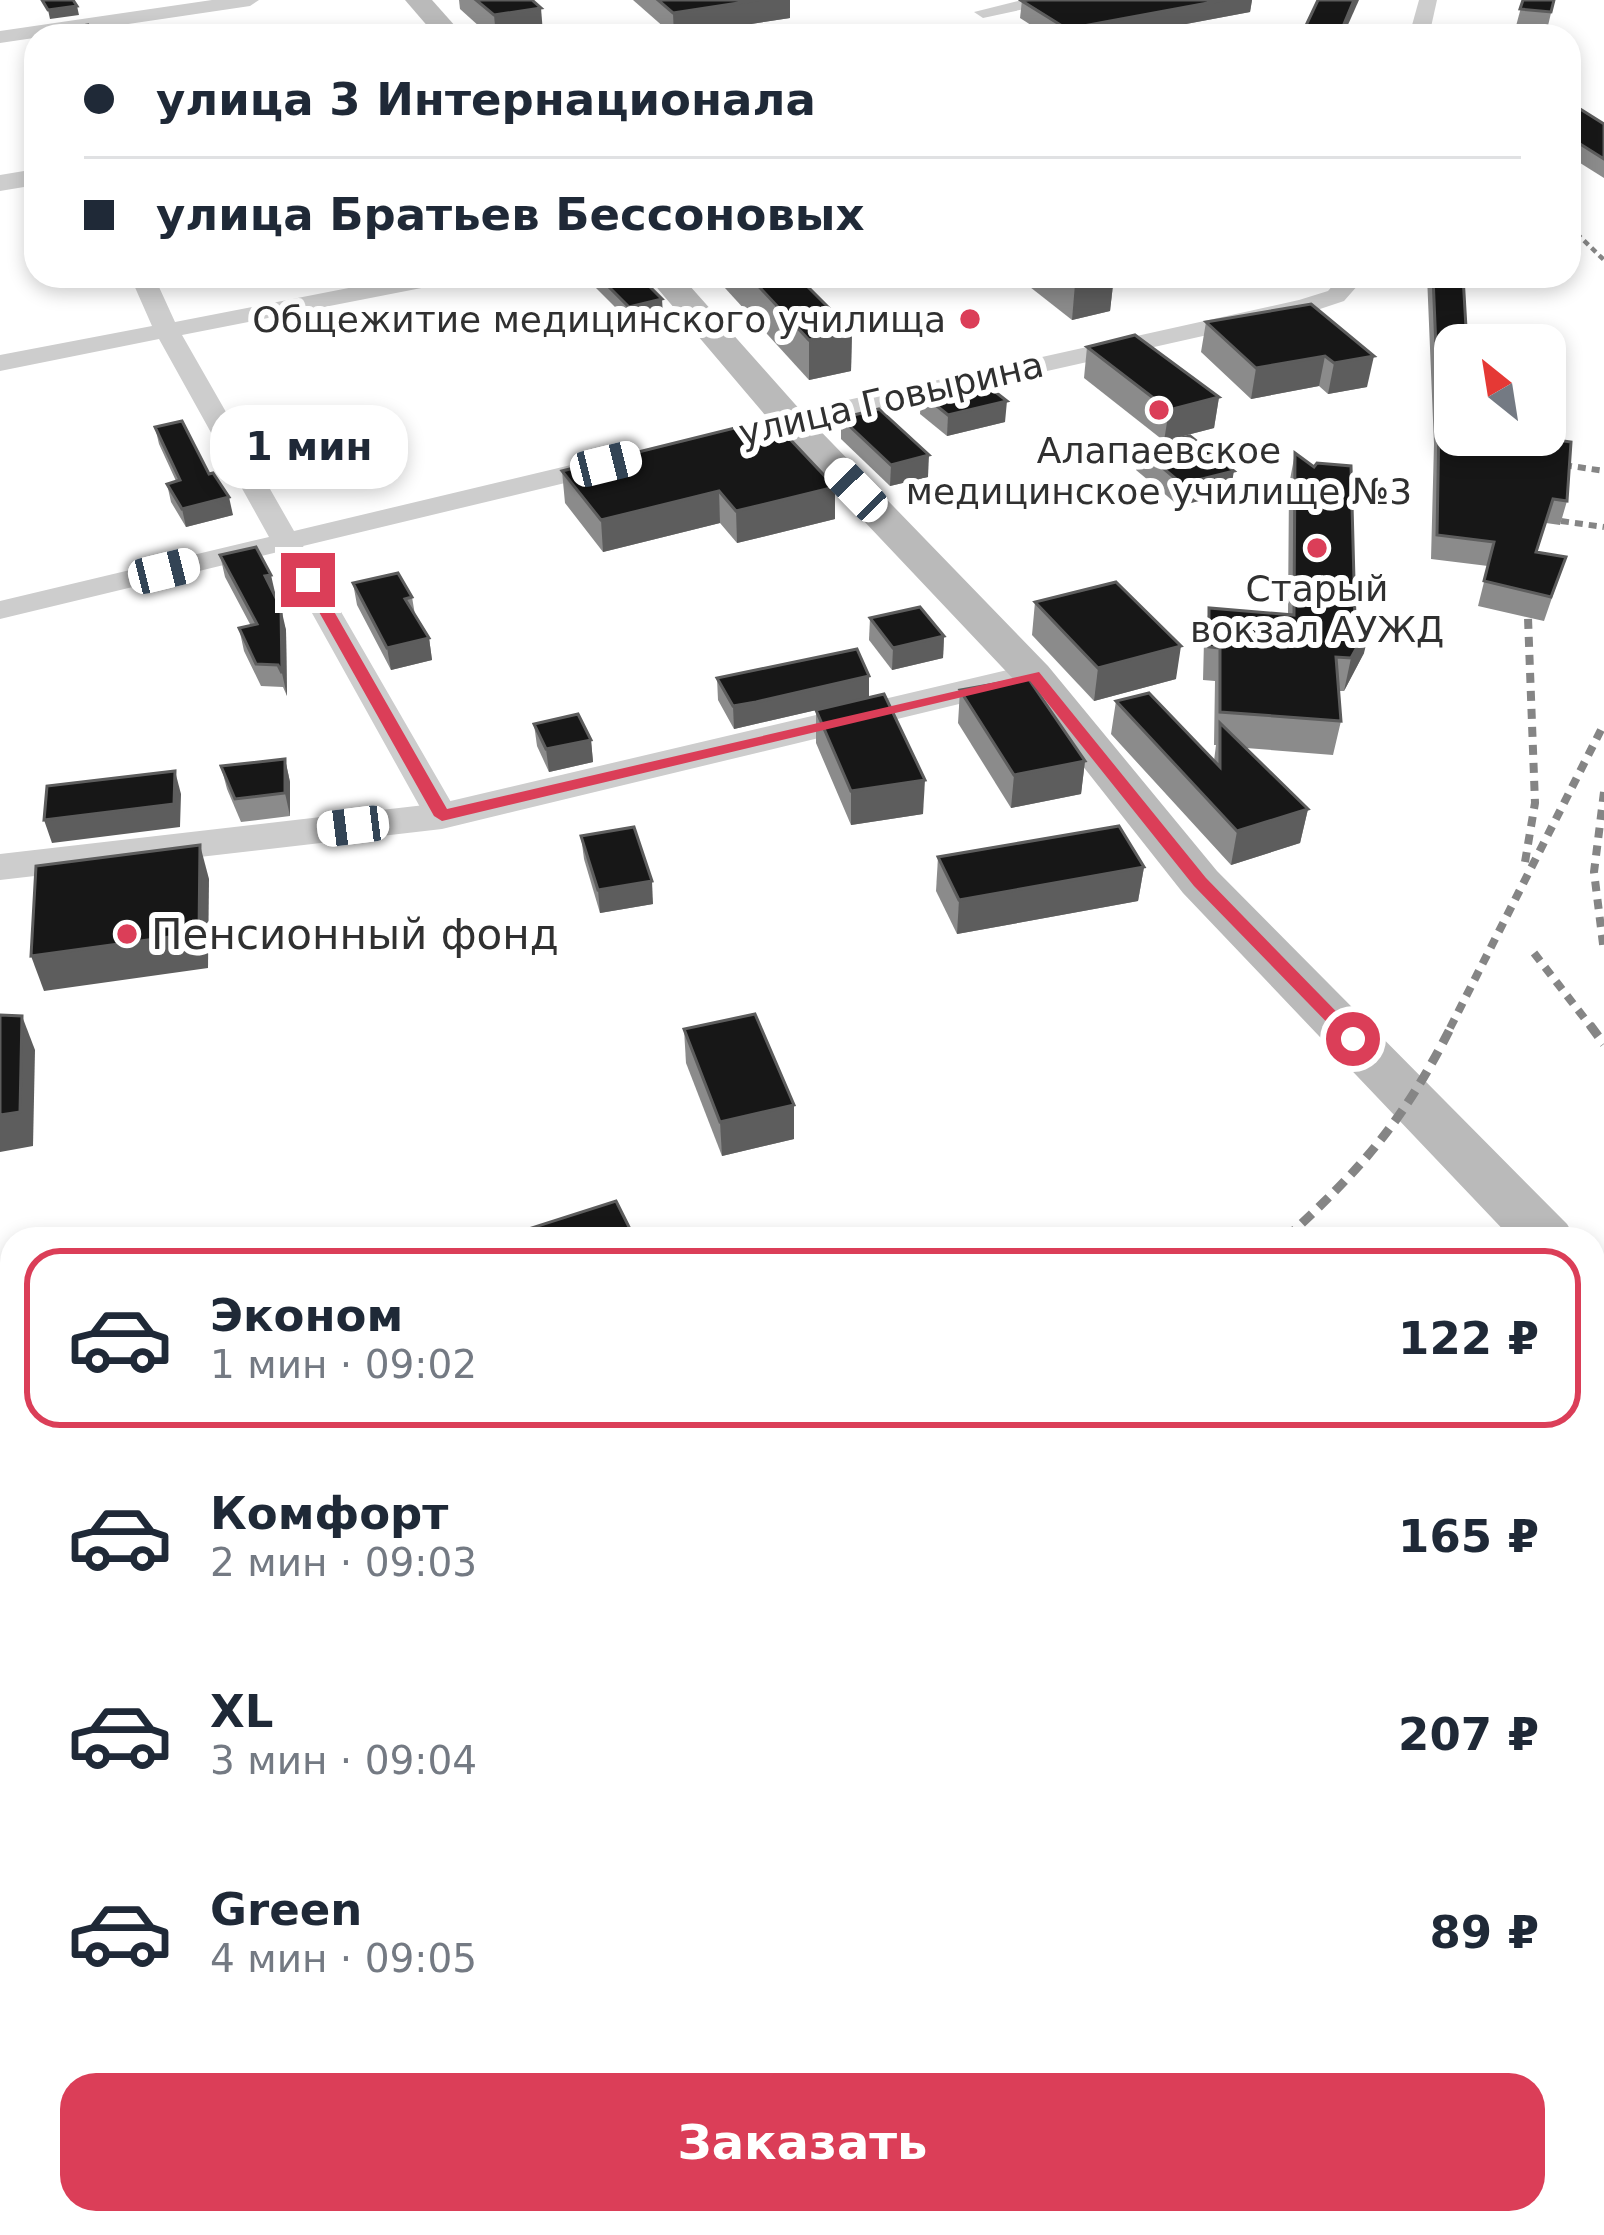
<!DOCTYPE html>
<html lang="ru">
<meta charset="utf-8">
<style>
body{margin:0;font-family:"DejaVu Sans",sans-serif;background:#f6f6f7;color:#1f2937;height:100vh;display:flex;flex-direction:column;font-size:45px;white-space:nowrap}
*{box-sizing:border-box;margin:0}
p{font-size:39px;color:#747a83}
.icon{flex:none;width:66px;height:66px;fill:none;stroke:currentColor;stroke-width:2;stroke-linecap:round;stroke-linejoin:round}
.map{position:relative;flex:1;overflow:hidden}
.drawer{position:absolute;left:0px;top:1227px;width:1605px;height:1008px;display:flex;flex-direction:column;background:#fff;border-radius:36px 36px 0 0;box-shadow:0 6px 18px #0003}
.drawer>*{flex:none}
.top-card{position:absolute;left:24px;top:24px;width:1557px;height:264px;border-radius:36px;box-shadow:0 6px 18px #0003;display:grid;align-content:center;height:264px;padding:0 60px;background:#fff}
.needle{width:78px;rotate:330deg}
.controls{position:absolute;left:1434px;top:324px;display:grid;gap:24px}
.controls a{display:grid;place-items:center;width:132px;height:132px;border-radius:24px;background:#fff;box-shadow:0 6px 18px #0003;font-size:60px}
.end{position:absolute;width:54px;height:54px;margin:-27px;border:15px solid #db3e58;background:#fff;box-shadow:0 0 0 6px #fff}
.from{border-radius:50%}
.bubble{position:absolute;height:84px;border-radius:36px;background:#fff;box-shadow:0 6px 18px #0003;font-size:39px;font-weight:700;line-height:84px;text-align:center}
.car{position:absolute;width:36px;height:72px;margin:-36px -18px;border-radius:15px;box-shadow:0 0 9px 3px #0007;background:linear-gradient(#fff 24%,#345 0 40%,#fff 0 76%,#345 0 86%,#fff 0)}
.top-card b{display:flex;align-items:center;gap:42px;height:114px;font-size:45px}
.top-card b+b{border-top:3px solid #e0e1e3}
.top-card i{width:30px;height:30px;background:#1f2937}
ul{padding:21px 0 0;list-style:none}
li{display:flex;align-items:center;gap:36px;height:180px;margin:0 24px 18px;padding:0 36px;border:6px solid transparent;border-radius:36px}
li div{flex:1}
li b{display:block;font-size:45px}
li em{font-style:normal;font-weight:700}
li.on{border-color:#db3e58}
li>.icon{width:108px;height:108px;stroke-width:1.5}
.action{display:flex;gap:24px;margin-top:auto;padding:24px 60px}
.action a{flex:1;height:138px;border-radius:36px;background:#db3e58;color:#fff;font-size:48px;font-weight:700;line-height:138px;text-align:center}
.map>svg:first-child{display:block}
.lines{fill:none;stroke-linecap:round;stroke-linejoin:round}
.minor{fill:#cdcdcd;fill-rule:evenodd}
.tertiary{fill:#cdcdcd;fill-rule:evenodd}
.secondary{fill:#bababa;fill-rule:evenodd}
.rail-far4{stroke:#858585;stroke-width:4.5;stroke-dasharray:6 4.5;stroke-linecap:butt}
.rail-far3{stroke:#858585;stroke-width:6;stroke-dasharray:8 6;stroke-linecap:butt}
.rail-far2{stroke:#858585;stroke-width:8;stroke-dasharray:10 8;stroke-linecap:butt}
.rail-far1{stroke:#858585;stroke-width:9;stroke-dasharray:14 9;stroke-linecap:butt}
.rail{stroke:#858585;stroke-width:12;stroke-dasharray:16 12;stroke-linecap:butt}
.wall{fill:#8b8b8b}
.shaded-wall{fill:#5d5d5d}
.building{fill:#171717;stroke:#5d5d5d;stroke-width:3}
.route{fill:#db3e58}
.poi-dot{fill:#db3e58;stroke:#fff;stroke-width:4.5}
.labels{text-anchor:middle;stroke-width:12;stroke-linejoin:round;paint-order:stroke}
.far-poi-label{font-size:36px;fill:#303030;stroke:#fff}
.far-street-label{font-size:36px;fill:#303030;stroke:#fff}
.poi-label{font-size:42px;fill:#303030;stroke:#fff;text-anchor:start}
</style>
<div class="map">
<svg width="1604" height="2235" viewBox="0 0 1604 2235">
<rect width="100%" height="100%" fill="#fff"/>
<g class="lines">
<g class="minor">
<path d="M212,0H259L250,6L0,43V31Z"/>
<path d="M1022,0H1066L983,18L974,12Z"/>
<path d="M1419,0H1437L1429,36H1409Z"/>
<path d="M130,276H154L175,322L410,276H459L447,283L182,335L294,531L613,455L627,463L623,469L303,546L459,816L454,823H430L425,816L278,552L0,619V601L269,537L159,339L0,371V355L152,326Z"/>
<path d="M1341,276H1366L1344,301L1314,311L758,436L745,428L758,420L1299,300L1328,291Z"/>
</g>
<g class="tertiary">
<path d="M36,169V185L0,191V175Z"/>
<path d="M1033,664L1046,667L1052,675L1046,683L442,829L0,880V854L442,803Z"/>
</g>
<g class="secondary">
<path d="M405,0H432L464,36H436Z"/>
<path d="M647,276H681L802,412L1048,666L1217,871L1567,1224L1576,1239H1512L1183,893L1018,684L776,428Z"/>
<path d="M1593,1265L1604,1269V1322L1593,1318Z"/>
</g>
<path class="rail-far4" d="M1569,226L1604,260"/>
<g class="rail-far3">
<path d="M1564,465L1604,471"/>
<path d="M1561,521L1604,527"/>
</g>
<g class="rail-far2">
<path d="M1604,792L1594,872L1604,952"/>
<path d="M1525,862L1535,803L1528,618"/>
<path d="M1534,953L1592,1028"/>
<path d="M1450,1028L1604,724"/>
</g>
<g class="rail-far1">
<path d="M1590,1025L1604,1044"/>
<path d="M1285,1239C1364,1166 1403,1122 1452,1025"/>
<path d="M0,1362L12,1359"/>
</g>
<path class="rail" d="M0,1891L12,1887"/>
</g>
<g class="wall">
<path d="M459,0H532L543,33L528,36H490L460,9Z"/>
<path d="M633,0H790V18L674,36Z"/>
<path d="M1022,0H1252L1250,12L1122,36H1048L1020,18Z"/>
<path d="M1523,0H1554L1547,30L1516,26Z"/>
<path d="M1569,102L1604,124V178L1569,156Z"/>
<path d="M584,276H639L663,315L630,322Z"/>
<path d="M714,276H797L852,331L851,371L809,380Z"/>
<path d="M1016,276H1114L1110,311L1072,320Z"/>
<path d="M1427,276H1463L1455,435L1567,501L1560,525L1546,523L1537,552L1566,557L1544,621L1478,606L1488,566L1431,559L1434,444Z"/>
<path d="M1311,304L1367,387L1328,394L1319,386L1251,399L1201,352L1206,322Z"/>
<path d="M1087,347L1219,397L1214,428L1164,441L1084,378Z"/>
<path d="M921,393L1005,422L947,436L920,414Z"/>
<path d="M841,418L928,477L890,486L841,439Z"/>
<path d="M771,419L835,519L737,543L720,523L603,552L565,503L562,471Z"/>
<path d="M155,427L209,474L233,515L186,527L171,502L167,484L176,481L159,444Z"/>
<path d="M1139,448L1230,493L1179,506L1136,470Z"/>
<path d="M1295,453L1355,619L1364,653L1344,691H1339L1341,721L1333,755L1246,748L1308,809L1300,843L1231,865L1111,734L1116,701L1214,761L1216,745H1214L1215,681L1203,680L1204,641L1209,608L1288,614L1289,485Z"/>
<path d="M220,555L275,597L286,630L287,696L283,687L261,686L244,651L239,628L251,626L225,577Z"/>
<path d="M353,583L412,597L415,615L429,638L432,660L391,670L357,605Z"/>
<path d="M1035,602L1176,679L1094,701L1032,635Z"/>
<path d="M870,618L944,636L943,658L892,670L869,640Z"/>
<path d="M869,676V697L923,814L851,825L816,743V710L734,729L718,700L717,678Z"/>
<path d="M960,690L1085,761L1081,794L1011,808L958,723Z"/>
<path d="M534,724L591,740L593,762L549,772L537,746Z"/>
<path d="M285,759L290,782V816L241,822L227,789L221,766Z"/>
<path d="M581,836L653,904L600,913L584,859Z"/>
<path d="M938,857L1144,867L1138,901L957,934L936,891Z"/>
<path d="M684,1029L794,1139L722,1156L686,1063Z"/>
<path d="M1604,1648V1800L1593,1784V1652Z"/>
</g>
<g class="shaded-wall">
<path d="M758,0H790V18L674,36L673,13Z"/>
<path d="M1224,0H1252L1250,12L1122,36H1066L1067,29Z"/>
<path d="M1354,0H1359L1343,36H1339Z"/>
<path d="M77,6L79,15L50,19L48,10Z"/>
<path d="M541,8L543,33L528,36H496L494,15Z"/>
<path d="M1114,276L1110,311L1072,320L1075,284Z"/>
<path d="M662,299L663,315L630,322L629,307Z"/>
<path d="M852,331L851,371L809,380V340Z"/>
<path d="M1325,356L1319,386L1251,399L1256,368Z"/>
<path d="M1374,356L1367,387L1328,394L1334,363Z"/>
<path d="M1219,397L1214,428L1164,441L1169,410Z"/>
<path d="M1007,401L1005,422L947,436L948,415Z"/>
<path d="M929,455L928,477L890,486L891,465Z"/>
<path d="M1234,471L1230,493L1179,506L1182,484Z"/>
<path d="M835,487V519L737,543L736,511Z"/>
<path d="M719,491L720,523L603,552L601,520Z"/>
<path d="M229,497L233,515L186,527L182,509Z"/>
<path d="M271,575L276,597L265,576Z"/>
<path d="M281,608L286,630L287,696L282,673Z"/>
<path d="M1372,620L1364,653L1344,691L1351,658Z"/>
<path d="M944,636L943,658L892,670L893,648Z"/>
<path d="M429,638L432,660L391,670L387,648Z"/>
<path d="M1181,646L1176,679L1094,701L1098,668Z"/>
<path d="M869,676V698L734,729L733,706Z"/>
<path d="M591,740L593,762L549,772L546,749Z"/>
<path d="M285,759L290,782V816L285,793Z"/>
<path d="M1085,761L1081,794L1011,808L1014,775Z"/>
<path d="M175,771L181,794L180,827L52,843L44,820Z"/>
<path d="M925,780L923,814L851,825V791Z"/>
<path d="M1308,809L1300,843L1231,865L1237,831Z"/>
<path d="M200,845L209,879L208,968L44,991L31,956Z"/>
<path d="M1144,867L1138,901L957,934L959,900Z"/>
<path d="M652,881L653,904L600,913L598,890Z"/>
<path d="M22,1016L35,1050L33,1146L0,1152V1115Z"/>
<path d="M794,1105V1139L722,1156L720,1122Z"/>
<path d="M12,1478V1526L0,1530V1482Z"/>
</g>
<g class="building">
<path d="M42,0H73L77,6L48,10Z"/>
<path d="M476,0H532L541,8L494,15Z"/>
<path d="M658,0H758L673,13Z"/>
<path d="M1028,0H1224L1067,29L1022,1Z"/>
<path d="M1318,0H1354L1339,36H1301Z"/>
<path d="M1523,0H1554L1551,12L1520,9Z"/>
<path d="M88,25L94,36H62L59,30Z"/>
<path d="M1569,102L1604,124V159L1569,137Z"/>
<path d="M598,276H639L662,299L629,307Z"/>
<path d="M749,276H797L852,331L809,340Z"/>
<path d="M1065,276H1112L1075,284Z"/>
<path d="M1433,276H1463L1467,345H1455V435H1520L1571,442L1567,501L1553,499L1536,552L1566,557L1551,597L1484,581L1494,542L1437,535L1439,421Z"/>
<path d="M1311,304L1374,356L1334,363L1325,356L1256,368L1206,322Z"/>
<path d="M1135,335L1219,397L1169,410L1087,347Z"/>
<path d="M980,380L1007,401L948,415L921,393Z"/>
<path d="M879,409L929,455L891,465L841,418Z"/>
<path d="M771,419L835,487L736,511L719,491L601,520L562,471Z"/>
<path d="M182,421L209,474L213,473L229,497L182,509L167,484L180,480L155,427Z"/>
<path d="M1190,436L1234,471L1182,484L1139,448Z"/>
<path d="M1295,453L1314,467L1317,463L1351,466L1355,619L1372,620L1351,658L1336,657L1341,721L1220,712V648L1209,647V608L1294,615Z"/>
<path d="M256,547L271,575L265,576L281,608L282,673L278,665L256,664L239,628L257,624L220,555Z"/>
<path d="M398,573L412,597L405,599L429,638L387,648L353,583Z"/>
<path d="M1116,582L1181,646L1098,668L1035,602Z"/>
<path d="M920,607L944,636L893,648L870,618Z"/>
<path d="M857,649L869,676L756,702L733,706L717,678Z"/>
<path d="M1028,678L1085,761L1014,775L960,690Z"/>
<path d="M1149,693L1220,767V723L1308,809L1237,831L1116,701Z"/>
<path d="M884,694L925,780L851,791L816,710Z"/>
<path d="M578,714L591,740L546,749L534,724Z"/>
<path d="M285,759V793L235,799L221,766Z"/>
<path d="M175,771L174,804L44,820L47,786Z"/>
<path d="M1119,826L1144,867L959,900L938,857Z"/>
<path d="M634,827L652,881L598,890L581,836Z"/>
<path d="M200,845L199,933L31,956L36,866Z"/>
<path d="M755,1014L794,1105L720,1122L684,1029Z"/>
<path d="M0,1015L22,1016L20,1112L0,1115Z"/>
<path d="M616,1201L635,1239H497Z"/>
<path d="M12,1392V1478L0,1482V1396Z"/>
<path d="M1604,1648V1726L1593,1711V1652Z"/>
</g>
<path class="route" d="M308,576L316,580L447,809L1039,672L1206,878L1363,1039L1353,1045L1347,1043L1194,886L1030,681L442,821L434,816L301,580Z"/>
<g class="poi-dot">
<circle cx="970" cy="319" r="12"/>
<circle cx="1159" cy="410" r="12"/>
<circle cx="1317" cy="548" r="12"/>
<circle cx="127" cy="934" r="12"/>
</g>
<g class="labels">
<g class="far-poi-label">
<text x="946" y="332" text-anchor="end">Общежитие медицинского училища</text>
<text x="1159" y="463">Алапаевское<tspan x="1159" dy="41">медицинское училище №3</tspan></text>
<text x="1317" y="601">Старый<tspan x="1317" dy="41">вокзал АУЖД</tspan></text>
</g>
<g class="far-street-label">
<text transform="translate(891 398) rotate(-13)" y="13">улица Говырина</text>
</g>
<g class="poi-label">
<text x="151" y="949">Пенсионный фонд</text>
</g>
</g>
</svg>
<div class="controls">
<a><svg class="needle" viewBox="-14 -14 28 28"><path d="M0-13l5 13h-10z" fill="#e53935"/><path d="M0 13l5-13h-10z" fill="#747a83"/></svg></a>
</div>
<i class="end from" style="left:1353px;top:1039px"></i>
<i class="end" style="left:308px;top:580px"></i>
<div class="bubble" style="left:210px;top:405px;width:198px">1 мин</div>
<i class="car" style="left:606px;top:464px;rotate:76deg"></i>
<i class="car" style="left:856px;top:490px;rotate:316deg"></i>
<i class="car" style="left:164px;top:571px;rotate:76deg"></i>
<i class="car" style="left:353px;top:826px;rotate:263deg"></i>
<div class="top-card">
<b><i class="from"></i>улица 3 Интернационала</b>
<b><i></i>улица Братьев Бессоновых</b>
</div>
<section class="drawer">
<ul>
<li class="on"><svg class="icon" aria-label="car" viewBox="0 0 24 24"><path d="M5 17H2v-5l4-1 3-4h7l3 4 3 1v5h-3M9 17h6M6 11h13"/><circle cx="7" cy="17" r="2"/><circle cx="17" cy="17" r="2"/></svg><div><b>Эконом</b><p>1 мин · 09:02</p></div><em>122 ₽</em></li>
<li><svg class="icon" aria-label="car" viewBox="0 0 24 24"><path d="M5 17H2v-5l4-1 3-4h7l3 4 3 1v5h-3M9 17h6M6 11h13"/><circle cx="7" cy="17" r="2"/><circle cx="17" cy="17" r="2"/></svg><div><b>Комфорт</b><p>2 мин · 09:03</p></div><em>165 ₽</em></li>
<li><svg class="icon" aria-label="car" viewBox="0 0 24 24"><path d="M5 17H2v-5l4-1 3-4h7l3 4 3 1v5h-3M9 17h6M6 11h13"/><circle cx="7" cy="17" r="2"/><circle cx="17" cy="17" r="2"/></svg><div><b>XL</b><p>3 мин · 09:04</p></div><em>207 ₽</em></li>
<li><svg class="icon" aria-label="car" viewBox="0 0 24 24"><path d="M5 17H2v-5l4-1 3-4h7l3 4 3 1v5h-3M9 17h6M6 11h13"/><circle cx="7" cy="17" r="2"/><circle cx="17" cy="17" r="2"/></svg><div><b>Green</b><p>4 мин · 09:05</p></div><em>89 ₽</em></li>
</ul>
<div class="action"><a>Заказать</a></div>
</section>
</div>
